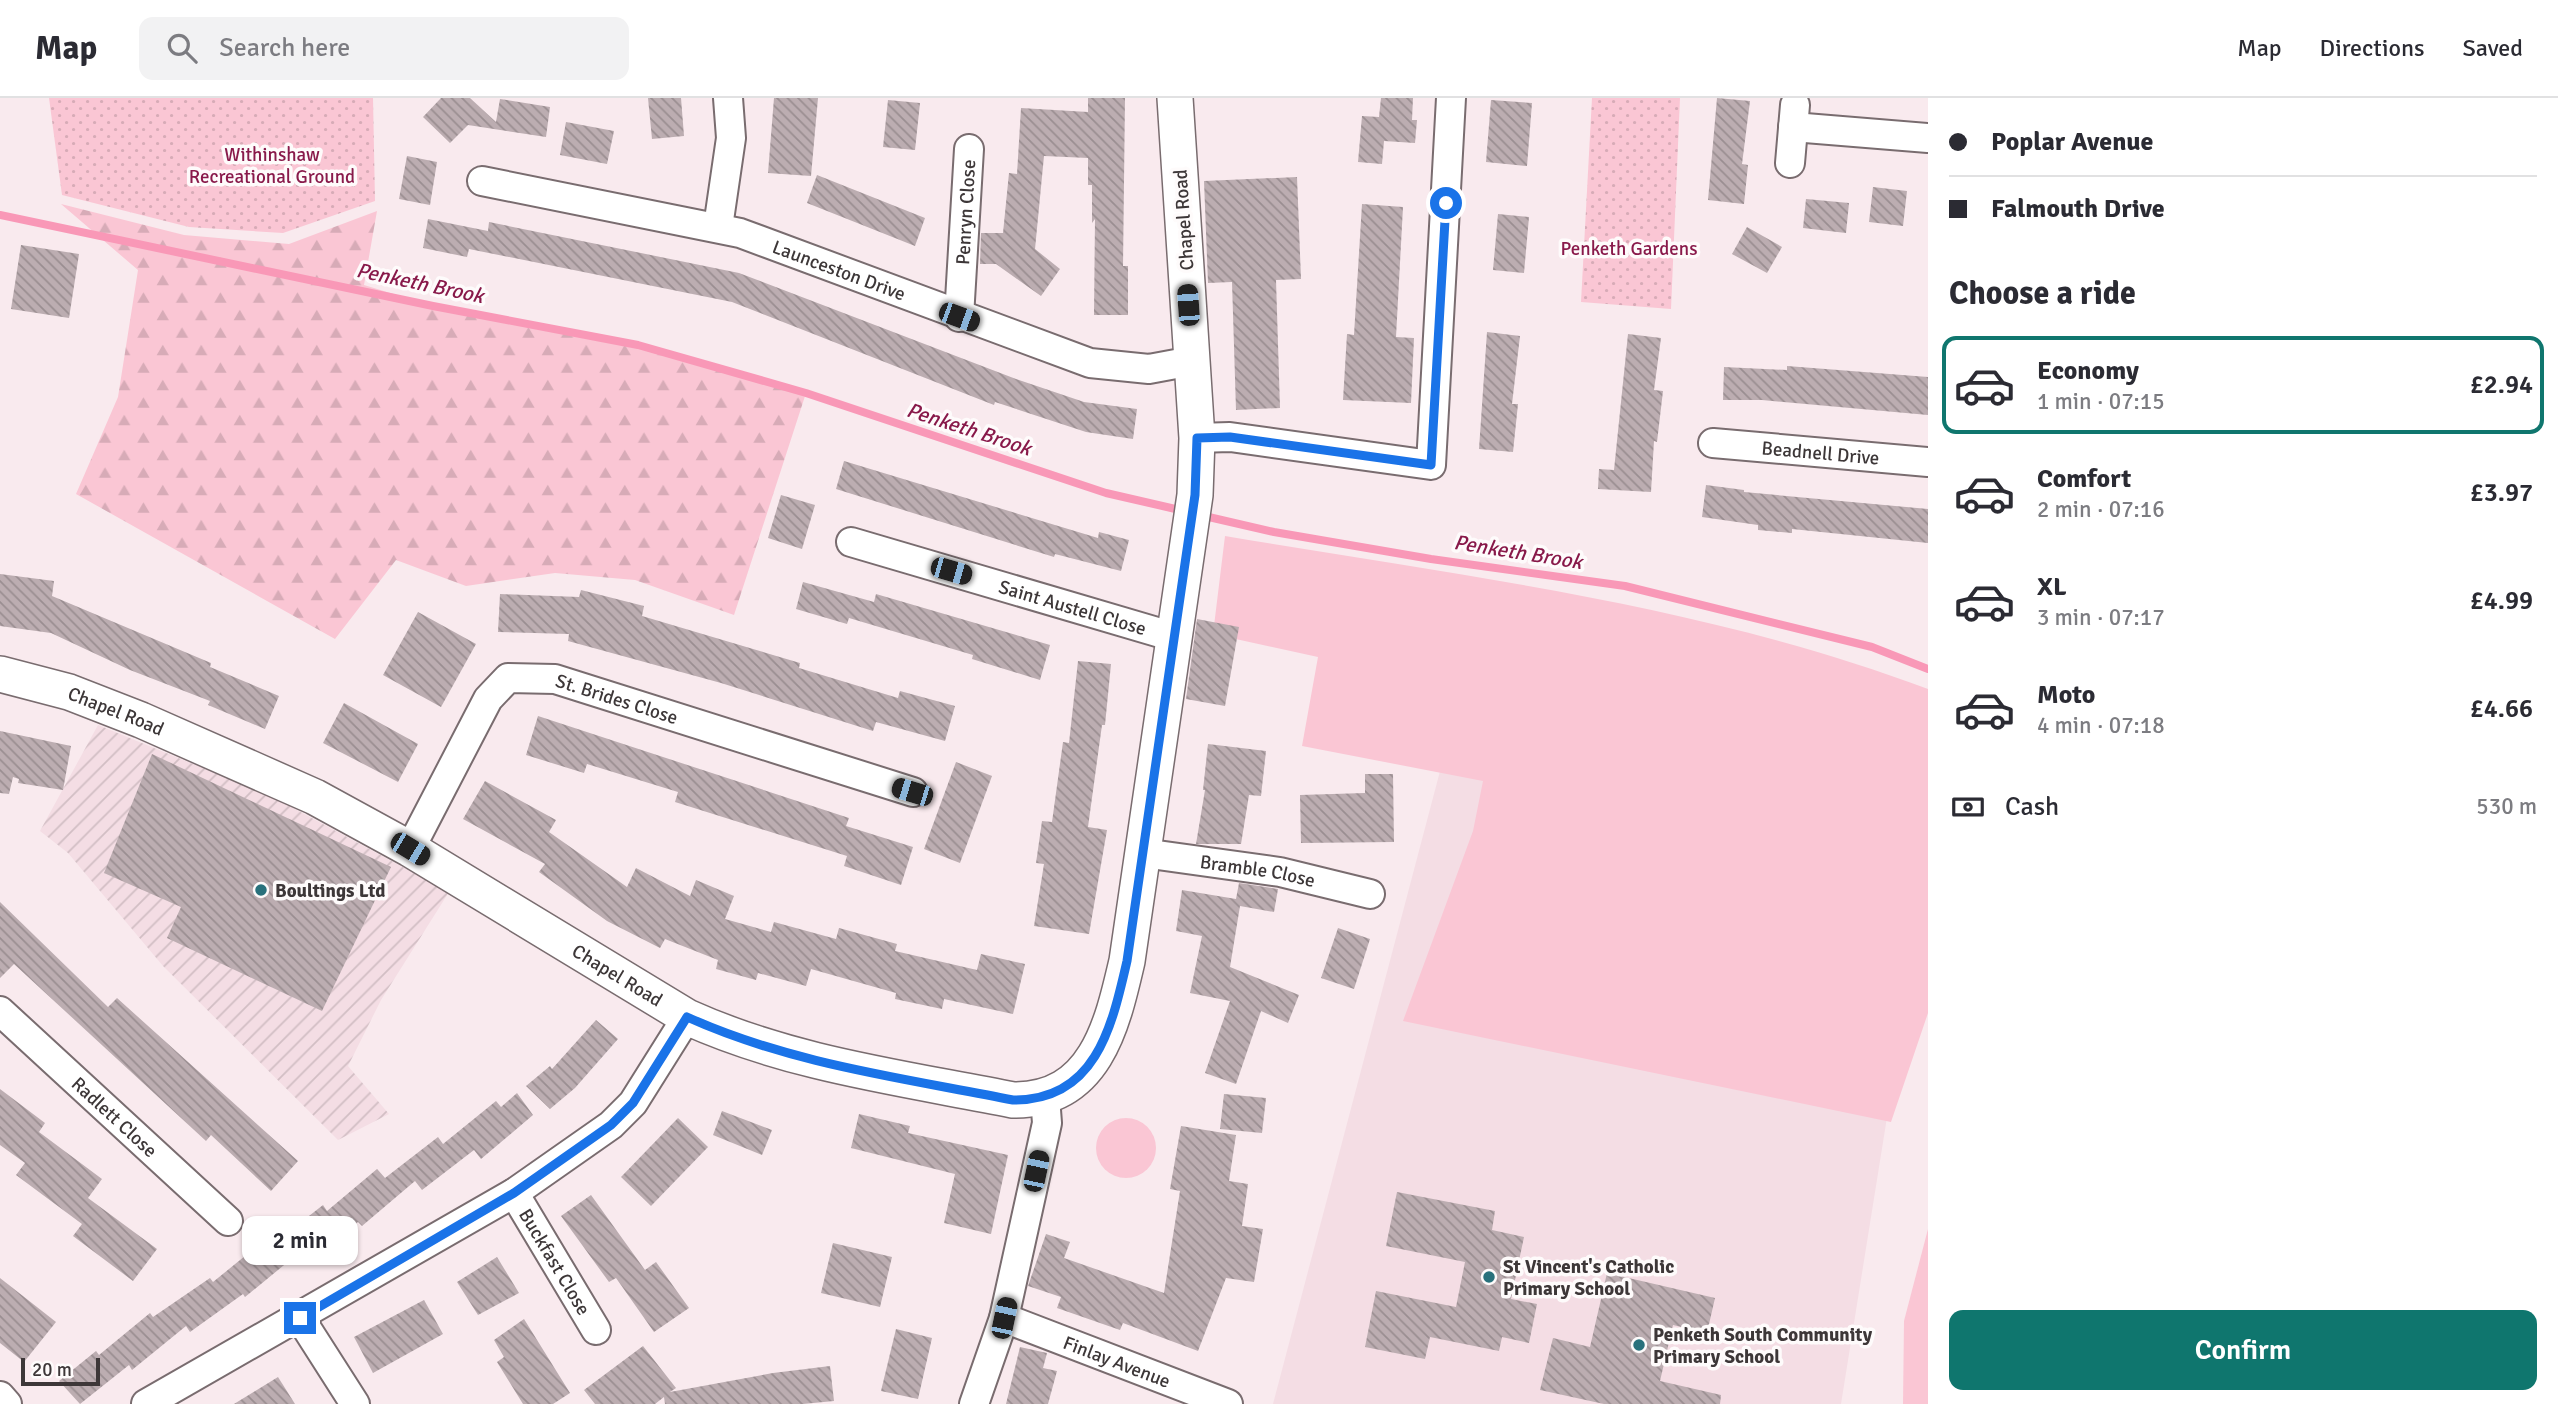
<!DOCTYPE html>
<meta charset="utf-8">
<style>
body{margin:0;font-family:Signika,sans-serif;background:#f2f2f3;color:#2b2b33;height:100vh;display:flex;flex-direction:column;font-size:26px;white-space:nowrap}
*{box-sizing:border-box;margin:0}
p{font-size:23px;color:#7c7c81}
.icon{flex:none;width:38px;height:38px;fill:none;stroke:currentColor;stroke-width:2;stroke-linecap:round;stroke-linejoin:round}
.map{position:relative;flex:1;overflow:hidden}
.details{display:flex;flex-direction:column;background:#fff;width:630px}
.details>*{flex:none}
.banner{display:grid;align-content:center;height:154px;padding:0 21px;background:#fff}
.scale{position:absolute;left:21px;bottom:18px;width:79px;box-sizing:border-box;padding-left:7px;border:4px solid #3d3738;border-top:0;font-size:19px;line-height:24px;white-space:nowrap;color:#3d3738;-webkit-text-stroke:5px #fefbfb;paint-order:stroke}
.end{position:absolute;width:32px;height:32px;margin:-16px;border:9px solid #1a73e8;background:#fff;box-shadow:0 0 0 4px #fff}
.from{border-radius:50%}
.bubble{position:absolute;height:49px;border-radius:14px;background:#fff;box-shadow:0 2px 5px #0004;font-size:23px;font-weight:600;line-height:49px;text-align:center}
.car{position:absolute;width:21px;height:42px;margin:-21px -10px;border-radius:9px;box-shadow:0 0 5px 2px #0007;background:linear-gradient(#222 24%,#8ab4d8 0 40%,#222 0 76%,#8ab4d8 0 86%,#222 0)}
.banner b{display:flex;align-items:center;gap:24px;height:66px;font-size:26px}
.banner b+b{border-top:2px solid #e1e1e2}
.banner i{width:18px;height:18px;background:#2b2b33}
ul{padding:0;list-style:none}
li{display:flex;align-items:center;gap:21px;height:98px;margin:0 14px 10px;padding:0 7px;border:4px solid transparent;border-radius:14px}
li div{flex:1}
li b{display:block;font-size:26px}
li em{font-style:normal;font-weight:600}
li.active{border-color:#0f766e}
li>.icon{width:63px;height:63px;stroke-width:1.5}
h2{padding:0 21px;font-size:32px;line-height:84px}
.pay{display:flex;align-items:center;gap:18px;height:77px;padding:0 21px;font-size:26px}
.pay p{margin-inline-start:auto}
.primary-button{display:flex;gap:14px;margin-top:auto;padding:14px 21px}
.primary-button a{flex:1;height:80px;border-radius:14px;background:#0f766e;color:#fff;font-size:28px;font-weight:600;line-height:80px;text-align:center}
header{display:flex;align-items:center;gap:42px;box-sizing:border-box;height:98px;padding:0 35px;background:#fff;border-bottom:2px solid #e1e1e2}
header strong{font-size:33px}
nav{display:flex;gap:38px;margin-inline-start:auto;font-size:24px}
.search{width:490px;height:63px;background:#f2f2f3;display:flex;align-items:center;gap:18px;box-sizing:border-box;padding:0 24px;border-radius:14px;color:#7c7c81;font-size:26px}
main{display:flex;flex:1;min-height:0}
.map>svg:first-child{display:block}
.built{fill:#f4dde4}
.industrial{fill:url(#industrial-furrows)}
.green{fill:#fac6d4}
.forest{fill:url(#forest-firs)}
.park{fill:url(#park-dots)}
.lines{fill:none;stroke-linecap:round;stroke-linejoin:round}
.stream{stroke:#f998b7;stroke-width:8}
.building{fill:url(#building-back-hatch)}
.minor-casing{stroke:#796c6f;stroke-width:32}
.tertiary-casing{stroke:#796c6f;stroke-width:38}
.minor{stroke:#fff;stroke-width:28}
.tertiary{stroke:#fff;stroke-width:35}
.route{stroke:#1a73e8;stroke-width:9}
.poi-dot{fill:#29717c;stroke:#fefbfb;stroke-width:2.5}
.labels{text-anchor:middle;stroke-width:7;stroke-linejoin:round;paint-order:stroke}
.park-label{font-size:19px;fill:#891a4b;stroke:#fefbfb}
.street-label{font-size:19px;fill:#3d3738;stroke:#fefbfb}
.poi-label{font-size:19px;font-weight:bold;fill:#3d3738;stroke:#fefbfb;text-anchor:start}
.water-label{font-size:21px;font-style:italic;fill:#88194a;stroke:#fefbfb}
</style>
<header>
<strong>Map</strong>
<div class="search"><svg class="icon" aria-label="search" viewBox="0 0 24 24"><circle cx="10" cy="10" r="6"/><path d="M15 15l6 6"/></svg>Search here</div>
<nav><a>Map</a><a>Directions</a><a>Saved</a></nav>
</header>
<main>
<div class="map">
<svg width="1928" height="1306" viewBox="0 0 1928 1306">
<defs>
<pattern id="industrial-furrows" width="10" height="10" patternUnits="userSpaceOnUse" patternTransform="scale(1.75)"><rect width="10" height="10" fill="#f4dde4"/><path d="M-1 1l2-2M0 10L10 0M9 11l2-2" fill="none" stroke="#d2bec4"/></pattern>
<pattern id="forest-firs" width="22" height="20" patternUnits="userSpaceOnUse" patternTransform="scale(1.75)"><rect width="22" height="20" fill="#fac6d4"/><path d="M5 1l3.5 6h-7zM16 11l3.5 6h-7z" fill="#d7abb7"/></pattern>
<pattern id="park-dots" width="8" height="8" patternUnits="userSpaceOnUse" patternTransform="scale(1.75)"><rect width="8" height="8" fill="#fac6d4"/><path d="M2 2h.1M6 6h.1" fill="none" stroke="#d7abb7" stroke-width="1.8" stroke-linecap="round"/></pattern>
<pattern id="building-back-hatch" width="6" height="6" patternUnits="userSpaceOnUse" patternTransform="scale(1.75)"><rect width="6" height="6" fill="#bcadb1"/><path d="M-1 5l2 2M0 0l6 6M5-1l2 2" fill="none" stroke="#9a8e91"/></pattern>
</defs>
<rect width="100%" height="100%" fill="#f9eaee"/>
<path class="built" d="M1458,605L1919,820L1841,1306H1273Z"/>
<path class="industrial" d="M98,627L271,698L449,794L381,902L348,968L389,1016L338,1042L163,868L68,755L40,733Z"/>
<g class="green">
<path d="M1225,438C1461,478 1703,506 1928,591V915L1891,1024L1403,923L1473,733L1483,683L1302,648L1318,559L1213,536Z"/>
<circle cx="1126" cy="1050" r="30"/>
<path d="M1928,1131V1306H1903L1904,1223Z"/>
</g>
<path class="forest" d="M61,106L184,137L289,146L377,113L364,187L433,208L638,247L806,295L734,517L635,482L555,475L466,488L396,462L335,541L76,396L118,299L138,172Z"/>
<g class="park">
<path d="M49,0H373L375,103L283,135L189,129L62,97Z"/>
<path d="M1592,0H1680L1671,211L1581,204Z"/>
</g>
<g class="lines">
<g class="stream">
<path d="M0,117L433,208L638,247L806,295L1106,395L1184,413"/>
<path d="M1200,417L1274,434L1431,461L1625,488L1872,549L1928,571"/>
</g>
</g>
<g class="building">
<path d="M441,0H470L496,24L500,1L550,9L546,39L468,27L450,45L423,19Z"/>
<path d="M648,0H681L684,38L652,41Z"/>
<path d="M774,0H818L811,78L768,75Z"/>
<path d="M1088,0H1125L1123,168H1128V217H1094L1095,121L1092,125V87H1088V60L1044,58L1035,151L1060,171L1041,198L996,166H980L981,135H1003L1009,75L1017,76L1021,10L1088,14Z"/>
<path d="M1381,0H1413L1412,22H1417L1415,45L1384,43L1382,66L1358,64L1362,18L1379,19Z"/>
<path d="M1717,0L1750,3L1742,66L1748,67L1744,106L1708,102Z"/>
<path d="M888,2L920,5L915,52L883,49Z"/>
<path d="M1491,2L1532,5L1527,68L1486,64Z"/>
<path d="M566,24L614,33L607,66L560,57Z"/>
<path d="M407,58L437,64L430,107L399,101Z"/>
<path d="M817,77L925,120L915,148L807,105Z"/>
<path d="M1297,79L1301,181L1276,182L1280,310L1236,312L1232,184L1208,185L1204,83Z"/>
<path d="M1873,89L1907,93L1903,128L1869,124Z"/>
<path d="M1806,101L1849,105L1846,135L1803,130Z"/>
<path d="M1362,106L1403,109L1396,239L1414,240L1411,305L1343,302L1347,236L1354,237Z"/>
<path d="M1498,116L1529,119L1524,175L1493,172Z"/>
<path d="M428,121L488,133L489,124L739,175L1016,281L1084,304L1137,311L1133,341L1086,334L995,304L994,307L732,204L469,151L467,159L423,150Z"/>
<path d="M1747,129L1782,149L1767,175L1732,156Z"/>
<path d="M21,147L79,156L69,220L11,211Z"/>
<path d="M1487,234L1520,238L1512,306H1518L1513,354L1479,351Z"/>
<path d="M1628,236L1661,240L1654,292L1663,293L1657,344L1654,343L1651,394L1598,391L1599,371L1614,372Z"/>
<path d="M1787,268L1928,279V317L1762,302H1723L1724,269L1787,272Z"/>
<path d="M844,363L1098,440L1099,434L1129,442L1121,473L1055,456L1054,459L836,391Z"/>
<path d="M1706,387L1744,392V394L1928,411V445L1792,431V435L1758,432V427L1702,419Z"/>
<path d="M781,397L815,407L802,451L768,440Z"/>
<path d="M0,476L54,483L52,498L211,565L210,569L279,598L265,631L208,607L210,603L130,572L51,535L0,528Z"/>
<path d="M803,484L874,504L876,496L1050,547L1040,582L972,561L973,557L849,520L847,526L796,511Z"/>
<path d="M581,492L644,508L642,518L800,565L799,570L898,600L900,593L955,608L945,643L876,624L873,633L721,585L568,543L569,536L498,534L500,496L579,499Z"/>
<path d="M418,514L476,546L441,609L383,577Z"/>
<path d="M1197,521L1239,529L1225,608L1186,601Z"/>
<path d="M1078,563L1111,566L1105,627H1102L1088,729L1107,732L1089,836L1034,828L1044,766L1036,765L1042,723L1052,724L1063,644L1069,645Z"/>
<path d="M344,605L418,646L398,684L323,645Z"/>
<path d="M538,618L849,720L846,728L913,749L901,787L844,768L847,758L675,704L678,694L587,666L584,675L526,657Z"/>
<path d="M0,633L71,648L63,692L18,685L19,681L13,679L9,696L0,695Z"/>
<path d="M1208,646L1266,653L1261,698L1249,697L1241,746H1196L1205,692H1203Z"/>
<path d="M152,656L391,769L322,913L167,840L181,809L104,775Z"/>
<path d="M956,664L992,678L960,765L924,751Z"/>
<path d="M1365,676H1393L1394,744L1301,745L1300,697L1365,695Z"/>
<path d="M485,683L556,722L549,734L627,789L636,770L690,798L696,782L734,798L725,821L771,834L774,824L836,841L839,830L897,846L895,853L977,872L981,856L1025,866L1013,916L944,901L942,911L895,901L896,895L811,871L806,888L758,875L756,882L716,871L718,862L665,841L660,850L607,823L539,774L545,766L463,721Z"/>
<path d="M1239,785L1278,791L1274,814L1240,808L1230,869L1299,897L1288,925L1261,913L1236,986L1205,975L1230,903L1190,895L1202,838L1176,833L1182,792L1236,801Z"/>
<path d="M0,804L108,909L117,900L298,1063L271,1093L211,1037L206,1043L14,866L0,880Z"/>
<path d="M1338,830L1370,841L1354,891L1321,880Z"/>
<path d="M596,922L618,941L575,990L550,1011L526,988L550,968L552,971Z"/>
<path d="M0,991L45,1025L39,1034L102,1081L88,1100L157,1151L133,1183L73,1138L82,1126L16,1077L25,1065L0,1047Z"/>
<path d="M517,995L533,1017L481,1061L474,1052L422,1092L415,1083L362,1128L358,1124L307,1163L300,1154L245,1199L243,1196L190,1234L186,1228L132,1272L129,1267L80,1306L59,1283L96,1253L99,1257L150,1215L153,1219L210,1180L213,1184L266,1141L272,1147L323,1107L327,1113L377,1071L385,1080L438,1039L443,1046L496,1003L501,1009Z"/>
<path d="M1224,996L1266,1000L1262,1035L1220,1031Z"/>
<path d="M722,1013L772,1032L762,1057L713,1037Z"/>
<path d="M859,1016L910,1028L908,1035L1008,1057L991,1136L944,1125L955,1076L851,1050Z"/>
<path d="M678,1020L708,1049L651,1108L621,1079Z"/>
<path d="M1181,1028L1236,1037L1229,1083L1248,1086L1242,1128L1263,1131L1254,1184L1226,1180L1198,1253L1123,1225L1120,1232L1057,1210L1061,1199L1028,1188L1046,1136L1070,1144L1064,1160L1164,1195L1180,1093L1170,1091Z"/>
<path d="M1397,1094L1495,1113L1492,1132L1524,1139L1511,1201L1537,1206L1529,1245L1502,1239L1499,1253L1430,1239L1425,1261L1365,1249L1376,1193L1456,1209L1465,1164L1386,1148Z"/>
<path d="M591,1097L645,1172L656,1164L689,1210L654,1234L616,1180L609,1184L561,1118Z"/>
<path d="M833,1145L892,1159L880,1209L821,1195Z"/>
<path d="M497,1159L519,1195L478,1217L457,1184Z"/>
<path d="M1607,1175L1715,1200L1707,1235L1673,1227L1660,1283L1721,1297L1720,1306H1604L1540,1292L1553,1240L1590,1249Z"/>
<path d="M0,1180L56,1224L24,1264L0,1245Z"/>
<path d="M424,1202L443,1236L373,1275L354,1239Z"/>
<path d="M524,1221L570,1295L553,1306H523L497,1264L504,1259L494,1242Z"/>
<path d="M896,1231L932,1240L918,1301L881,1293Z"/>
<path d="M643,1248L676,1290L670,1294L773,1275L830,1268L834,1303L803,1306H665L664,1299L655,1306H595L584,1292Z"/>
<path d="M1020,1249L1047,1255L1043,1270L1057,1273L1048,1306H1006Z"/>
<path d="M278,1279L295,1306H234Z"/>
</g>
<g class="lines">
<defs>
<g id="minor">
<path d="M1793,29L1928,40"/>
<path d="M1790,65L1795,7"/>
<path id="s1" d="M482,83L740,135L1090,265L1149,271L1192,263"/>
<path d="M718,129L731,40L728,0"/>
<path id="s2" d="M959,219L969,51"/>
<path d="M1197,340L1230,339L1431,367L1451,0"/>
<path id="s3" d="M1713,345L1928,364"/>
<path id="s4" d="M851,444L1174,539"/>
<path id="s5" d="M410,751L488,601L508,580L555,581L913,694"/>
<path id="s6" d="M1143,755L1280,774L1370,796"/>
<path id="s7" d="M0,913L228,1123"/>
<path id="s8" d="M514,1095L596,1232"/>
<path d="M300,1220L355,1306"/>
<path id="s9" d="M1004,1220L1228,1306"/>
<path d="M0,1298L7,1306"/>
<path d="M146,1306L514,1095L611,1027L633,1005L687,919"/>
<path d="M974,1306L1004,1220L1047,1025L1045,999"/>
</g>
<g id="tertiary">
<path id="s10" d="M0,576L69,594L141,622L315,699L410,751L687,919C791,966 903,980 1013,1002C1095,1003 1112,928 1127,863L1195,397L1197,340L1175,0"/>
</g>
</defs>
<use href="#minor" class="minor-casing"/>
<use href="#tertiary" class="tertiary-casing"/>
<use href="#minor" class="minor"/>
<use href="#tertiary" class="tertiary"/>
</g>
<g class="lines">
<path class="route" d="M300,1220L514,1095L611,1027L633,1005L687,919C791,966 903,980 1013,1002C1096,1003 1112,928 1127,863L1195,397L1197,340L1230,339L1431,367L1446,105"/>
</g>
<g class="poi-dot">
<circle cx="261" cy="792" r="7"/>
<circle cx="1489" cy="1179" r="7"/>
<circle cx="1639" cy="1247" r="7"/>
</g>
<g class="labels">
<g class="park-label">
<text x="272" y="63">Withinshaw<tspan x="272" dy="22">Recreational Ground</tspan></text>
<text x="1629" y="157">Penketh Gardens</text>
</g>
<g class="street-label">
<text dy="7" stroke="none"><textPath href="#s2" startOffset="105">Penryn Close</textPath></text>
<text transform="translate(1183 122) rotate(-94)" y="7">Chapel Road</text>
<text dy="7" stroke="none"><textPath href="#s1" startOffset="369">Launceston Drive</textPath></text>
<text dy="7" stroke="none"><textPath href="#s3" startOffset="108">Beadnell Drive</textPath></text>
<text dy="7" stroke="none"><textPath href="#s4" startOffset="231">Saint Austell Close</textPath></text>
<text dy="7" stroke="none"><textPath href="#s5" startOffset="310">St. Brides Close</textPath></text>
<text dy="7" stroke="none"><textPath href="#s10" startOffset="122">Chapel Road</textPath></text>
<text dy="7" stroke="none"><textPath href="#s6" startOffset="116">Bramble Close</textPath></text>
<text dy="7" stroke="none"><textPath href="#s10" startOffset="690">Chapel Road</textPath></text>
<text dy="7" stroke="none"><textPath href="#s7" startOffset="156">Radlett Close</textPath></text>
<text dy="7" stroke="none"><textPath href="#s8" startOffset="80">Buckfast Close</textPath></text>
<text dy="7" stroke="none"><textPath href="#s9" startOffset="121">Finlay Avenue</textPath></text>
</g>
<g class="poi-label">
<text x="275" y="799">Boultings Ltd</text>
<text x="1503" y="1175">St Vincent's Catholic<tspan x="1503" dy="22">Primary School</tspan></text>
<text x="1653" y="1243">Penketh South Community<tspan x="1653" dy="22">Primary School</tspan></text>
</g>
<g class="water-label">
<text transform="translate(420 185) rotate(12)" y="7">Penketh Brook</text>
<text transform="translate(969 331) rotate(18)" y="7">Penketh Brook</text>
<text transform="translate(1518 454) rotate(9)" y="7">Penketh Brook</text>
</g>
</g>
</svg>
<div class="scale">20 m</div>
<i class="end from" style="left:1446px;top:105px"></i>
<i class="end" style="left:300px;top:1220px"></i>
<div class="bubble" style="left:242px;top:1118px;width:116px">2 min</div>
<i class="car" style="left:1188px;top:207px;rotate:356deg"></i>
<i class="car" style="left:959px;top:219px;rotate:110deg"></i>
<i class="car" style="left:951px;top:473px;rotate:106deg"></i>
<i class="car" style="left:912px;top:694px;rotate:287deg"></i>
<i class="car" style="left:410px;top:751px;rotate:121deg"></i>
<i class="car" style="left:1036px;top:1073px;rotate:12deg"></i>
<i class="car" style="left:1004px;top:1220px;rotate:12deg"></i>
</div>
<section class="details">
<div class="banner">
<b><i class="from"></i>Poplar Avenue</b>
<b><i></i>Falmouth Drive</b>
</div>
<h2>Choose a ride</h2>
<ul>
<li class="active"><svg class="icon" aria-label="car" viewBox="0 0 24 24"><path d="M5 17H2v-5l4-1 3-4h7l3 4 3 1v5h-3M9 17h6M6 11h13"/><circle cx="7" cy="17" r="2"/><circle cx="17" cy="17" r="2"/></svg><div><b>Economy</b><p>1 min · 07:15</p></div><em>£2.94</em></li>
<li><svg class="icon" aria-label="car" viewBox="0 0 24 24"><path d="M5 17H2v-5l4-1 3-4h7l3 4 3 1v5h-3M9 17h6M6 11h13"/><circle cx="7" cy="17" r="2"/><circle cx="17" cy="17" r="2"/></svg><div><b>Comfort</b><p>2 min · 07:16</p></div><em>£3.97</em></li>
<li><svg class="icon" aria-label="car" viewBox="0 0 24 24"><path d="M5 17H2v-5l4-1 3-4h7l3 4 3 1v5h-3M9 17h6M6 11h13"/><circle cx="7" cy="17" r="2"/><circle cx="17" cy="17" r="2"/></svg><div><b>XL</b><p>3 min · 07:17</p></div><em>£4.99</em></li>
<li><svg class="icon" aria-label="car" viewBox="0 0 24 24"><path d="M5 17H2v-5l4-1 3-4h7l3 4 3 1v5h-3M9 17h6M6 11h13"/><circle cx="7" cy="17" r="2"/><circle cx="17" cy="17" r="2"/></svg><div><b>Moto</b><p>4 min · 07:18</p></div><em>£4.66</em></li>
</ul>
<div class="pay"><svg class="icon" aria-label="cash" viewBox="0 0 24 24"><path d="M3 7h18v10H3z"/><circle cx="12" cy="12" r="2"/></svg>Cash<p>530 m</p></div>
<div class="primary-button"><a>Confirm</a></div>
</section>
</main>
